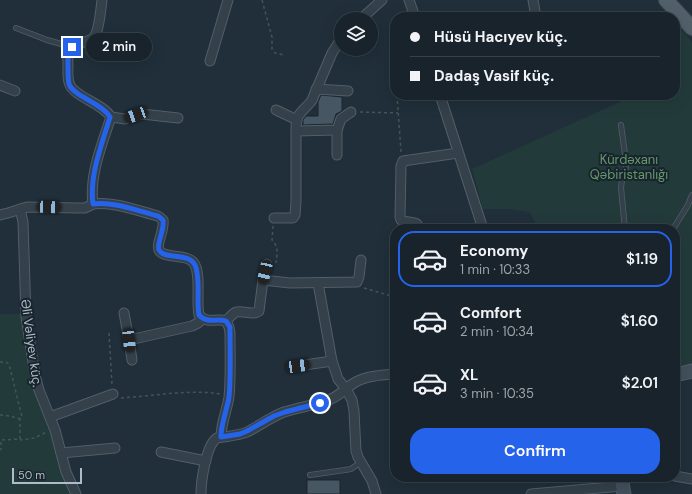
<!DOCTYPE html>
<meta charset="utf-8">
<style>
body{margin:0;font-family:"DM Sans",sans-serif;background:#252f38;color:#f1f3f6;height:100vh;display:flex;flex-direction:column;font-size:15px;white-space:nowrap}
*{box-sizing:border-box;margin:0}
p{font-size:13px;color:#9fa4a9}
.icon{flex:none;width:22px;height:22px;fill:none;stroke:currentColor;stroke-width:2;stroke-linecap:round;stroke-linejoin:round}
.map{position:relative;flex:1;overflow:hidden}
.details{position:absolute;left:390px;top:224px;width:290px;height:258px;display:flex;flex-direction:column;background:#18232c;border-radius:16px;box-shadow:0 4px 16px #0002,0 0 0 1px #364048}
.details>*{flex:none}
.hud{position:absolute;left:390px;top:12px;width:290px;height:88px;border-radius:16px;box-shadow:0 4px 16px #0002,0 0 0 1px #364048;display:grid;align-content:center;height:88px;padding:0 20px;background:#18232c}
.tools{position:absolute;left:334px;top:12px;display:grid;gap:8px}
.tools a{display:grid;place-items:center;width:44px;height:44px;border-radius:50%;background:#18232c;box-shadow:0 4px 16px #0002,0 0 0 1px #364048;font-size:20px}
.scale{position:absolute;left:12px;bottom:10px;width:70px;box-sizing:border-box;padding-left:4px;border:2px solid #afbbc6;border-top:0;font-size:11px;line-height:14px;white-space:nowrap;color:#afbbc6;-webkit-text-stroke:3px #19252e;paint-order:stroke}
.end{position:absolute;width:18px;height:18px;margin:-9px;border:5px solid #2563eb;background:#fff;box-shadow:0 0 0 2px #fff}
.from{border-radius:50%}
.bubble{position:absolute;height:28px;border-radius:14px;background:#18232c;box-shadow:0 4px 16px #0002,0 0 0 1px #364048;font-size:13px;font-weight:600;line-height:28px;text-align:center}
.car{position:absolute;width:12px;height:24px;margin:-12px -6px;border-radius:5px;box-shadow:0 0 3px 1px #0007;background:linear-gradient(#222 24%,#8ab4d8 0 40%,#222 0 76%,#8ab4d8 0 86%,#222 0)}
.hud b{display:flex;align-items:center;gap:14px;height:38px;font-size:15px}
.hud b+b{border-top:1px solid #364048}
.hud i{width:10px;height:10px;background:#f1f3f6}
ul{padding:7px 0 0;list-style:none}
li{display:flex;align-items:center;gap:12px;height:56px;margin:0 8px 6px;padding:0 12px;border:2px solid transparent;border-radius:16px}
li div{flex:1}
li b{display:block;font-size:15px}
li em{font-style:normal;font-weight:600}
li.current{border-color:#2563eb}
li>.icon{width:36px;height:36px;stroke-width:1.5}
.button{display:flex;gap:8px;margin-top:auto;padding:8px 20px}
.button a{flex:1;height:46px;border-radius:16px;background:#2563eb;color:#fff;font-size:16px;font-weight:600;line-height:46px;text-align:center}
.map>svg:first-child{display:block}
.green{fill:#223b3a}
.building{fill:#465763;stroke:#1b2730}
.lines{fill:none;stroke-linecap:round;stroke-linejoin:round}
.lane-casing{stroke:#525e68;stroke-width:6}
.street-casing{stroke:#525e68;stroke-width:11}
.secondary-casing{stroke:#525e68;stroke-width:15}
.primary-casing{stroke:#404c56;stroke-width:16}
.path{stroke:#405756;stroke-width:1.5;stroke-dasharray:3 3;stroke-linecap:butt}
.lane{stroke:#34404a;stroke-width:4.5}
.street{stroke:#34404a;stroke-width:9}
.secondary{stroke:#42505d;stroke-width:13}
.primary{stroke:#52606a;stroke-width:14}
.route{stroke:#2563eb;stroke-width:5}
.labels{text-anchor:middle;stroke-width:4;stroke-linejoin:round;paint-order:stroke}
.park-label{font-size:13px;fill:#659869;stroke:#19252e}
.street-label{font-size:13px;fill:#afbbc6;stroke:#19252e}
</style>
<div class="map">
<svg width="692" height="494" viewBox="0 0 692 494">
<rect width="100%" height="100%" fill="#202f3a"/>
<g class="green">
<path d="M675,23L692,42V364L675,366V229H538L530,212L510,209H483L472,169L635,95H675Z"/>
<path d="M0,314H21L34,389L47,420L61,468L70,494H0Z"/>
</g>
<g class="building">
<path d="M321,95L342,97V111L336,114L333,124L303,125V120L306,116H318V102Z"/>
<rect x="307" y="480" width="33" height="14"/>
</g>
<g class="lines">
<defs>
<g id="lane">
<path d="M16,28L47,40L72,47"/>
<path d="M621,125L626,162V169L622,180L621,188L625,229"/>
<path d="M673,229L688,205L692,195"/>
<path d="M310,475L345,470L351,469L361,462"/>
</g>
<g id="street">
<path d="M102,0C101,9 99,29 95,36C89,45 73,40 69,51C67,55 68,62 68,66C68,72 67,79 70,85C75,97 102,103 111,117C102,144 89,176 93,204C113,201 138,211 158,216L163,220C165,229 156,244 159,250C164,260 189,252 195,265C201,278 196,301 199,315C206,324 217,318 226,321L229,327L230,333C230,354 231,376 229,397C227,410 221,423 221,437"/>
<path d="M409,0L415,17"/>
<path d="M533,0L536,17"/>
<path d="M361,19L382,0"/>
<path d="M210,61L228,0"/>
<path d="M0,85L15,91"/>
<path d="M316,89L348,91"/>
<path d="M440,95L483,229"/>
<path d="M276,110L297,120"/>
<path d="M111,117L125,119L136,115L142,114L178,118"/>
<path d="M337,130V155"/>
<path d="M296,131L337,130L341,119L351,112"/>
<path d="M20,209L23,222L26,317L35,375L39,390L55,430L66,472L76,494"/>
<path d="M0,215L8,213L27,207L78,208H85L93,204"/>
<path d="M274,218H293L295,215L296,201V131C296,126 296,119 299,115C303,109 309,105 312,100L332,53L341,39"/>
<path d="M419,229L417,224C412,221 406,223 401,220L400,217L401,166L403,161L458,153"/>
<path d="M263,280L267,264"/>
<path d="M318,283L332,361L338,379L346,389L352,400L354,411L356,451L358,457L372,481L376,494"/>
<path d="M124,313L129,340L132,360"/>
<path d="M226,321C229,318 232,314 236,312C244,310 252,316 259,311L263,280L290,283L357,282L359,277L361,260"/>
<path d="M129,340L192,326L198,323L202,319"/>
<path d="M298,366L332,361"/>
<path d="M50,417L113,394"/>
<path d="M161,452L206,461"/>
<path d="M61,453L115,448"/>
<path d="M675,476L692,479"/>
<path d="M201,494C201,481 206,445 217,438C227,436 237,436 247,432C259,426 271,417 284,412C300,407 316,405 331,399C340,395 346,388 354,383C365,376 382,375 395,374"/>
<path d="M531,494L622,486"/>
</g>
<g id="secondary">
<path d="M675,375L692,371"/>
<path d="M621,477L624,494"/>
</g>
<path id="primary" d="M666,0L692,28"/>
</defs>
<use href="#lane" class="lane-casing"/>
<use href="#street" class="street-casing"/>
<use href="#secondary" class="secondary-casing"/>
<use href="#primary" class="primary-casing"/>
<g class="path">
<path d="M262,0L272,37V49L275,53L284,55"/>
<path d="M397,95L401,152"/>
<path d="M360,112L398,113"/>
<path d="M273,226L272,240C279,247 277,254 276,263"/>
<path d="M364,288L395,297"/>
<path d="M109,333L112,384"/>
<path d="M0,362H6L9,364L22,417L20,419V439L1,440V449L0,450"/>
<path d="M121,398C155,396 188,389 221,394"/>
<path d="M0,415L10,416L20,419"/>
<path d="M20,439L21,440L35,438L40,435L47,432"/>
</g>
<use href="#lane" class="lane"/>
<use href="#street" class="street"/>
<use href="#secondary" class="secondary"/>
<use href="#primary" class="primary"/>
</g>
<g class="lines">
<path class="route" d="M72,47C67,53 68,60 68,68C68,73 68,79 69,84C74,97 102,103 110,117C102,144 89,176 93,204C113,201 138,211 158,216L163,220C165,229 156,245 159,250C164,260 189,252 195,265C201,279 196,300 199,315C207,324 217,318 226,321L230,327V333C230,354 231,376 229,397C227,410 221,423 221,437L240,434L247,431L274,416L285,412L320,403"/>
</g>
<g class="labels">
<g class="park-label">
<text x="629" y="164">Kürdəxanı<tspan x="629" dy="15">Qəbiristanlığı</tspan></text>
</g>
<g class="street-label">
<text transform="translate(32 343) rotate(82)" y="5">Əli Vəliyev küç.</text>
</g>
</g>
</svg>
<div class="tools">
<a><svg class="icon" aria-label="layers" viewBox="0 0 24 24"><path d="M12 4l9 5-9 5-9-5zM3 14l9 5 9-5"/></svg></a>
</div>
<div class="scale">50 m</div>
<i class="end from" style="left:320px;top:403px"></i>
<i class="end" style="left:72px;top:47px"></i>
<div class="bubble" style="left:86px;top:33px;width:66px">2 min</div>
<i class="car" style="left:136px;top:115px;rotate:250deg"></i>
<i class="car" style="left:49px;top:207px;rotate:92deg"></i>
<i class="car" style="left:265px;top:272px;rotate:193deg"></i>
<i class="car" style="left:129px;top:340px;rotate:174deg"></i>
<i class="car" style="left:298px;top:366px;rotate:82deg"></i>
<div class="hud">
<b><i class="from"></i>Hüsü Hacıyev küç.</b>
<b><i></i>Dadaş Vasif küç.</b>
</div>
<section class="details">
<ul>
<li class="current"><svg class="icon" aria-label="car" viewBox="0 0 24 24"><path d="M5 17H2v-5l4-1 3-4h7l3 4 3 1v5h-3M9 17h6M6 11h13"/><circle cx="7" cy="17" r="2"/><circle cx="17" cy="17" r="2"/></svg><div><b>Economy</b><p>1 min · 10:33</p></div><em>$1.19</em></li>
<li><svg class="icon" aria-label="car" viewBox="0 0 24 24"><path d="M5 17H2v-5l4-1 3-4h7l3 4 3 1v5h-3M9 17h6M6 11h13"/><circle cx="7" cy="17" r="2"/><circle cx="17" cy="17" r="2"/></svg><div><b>Comfort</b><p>2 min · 10:34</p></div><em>$1.60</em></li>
<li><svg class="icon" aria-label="car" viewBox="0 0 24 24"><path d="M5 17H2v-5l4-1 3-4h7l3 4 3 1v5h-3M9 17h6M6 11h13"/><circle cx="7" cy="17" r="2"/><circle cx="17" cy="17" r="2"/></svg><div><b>XL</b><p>3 min · 10:35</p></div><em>$2.01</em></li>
</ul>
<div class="button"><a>Confirm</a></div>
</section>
</div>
